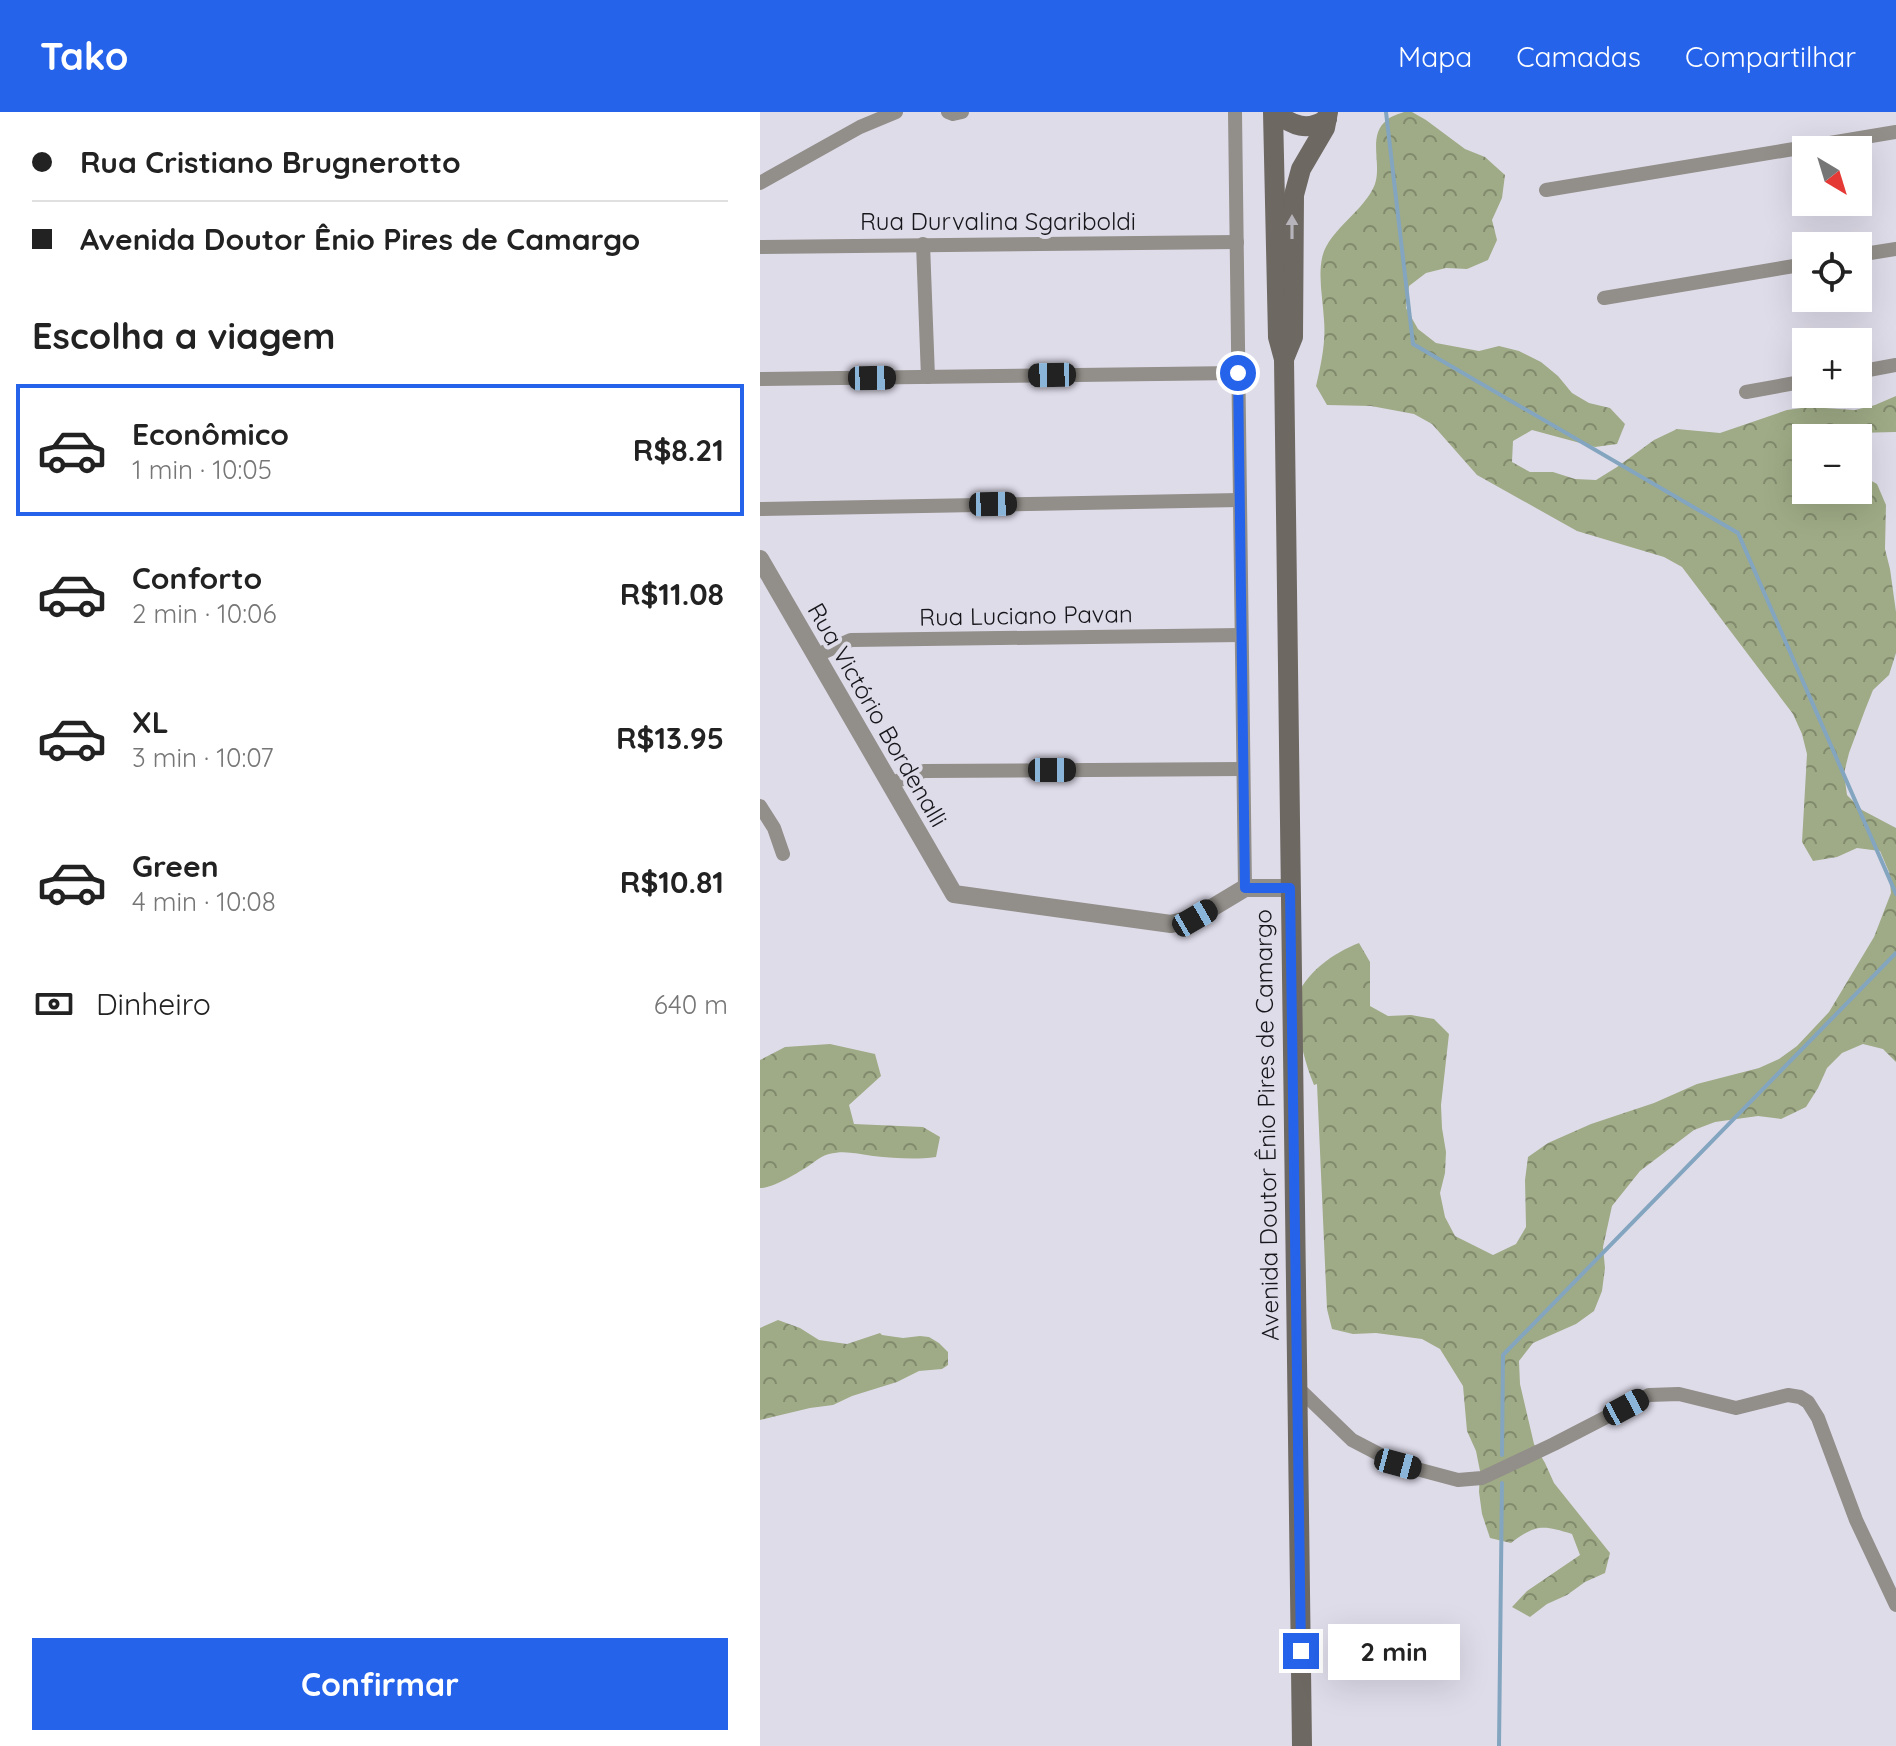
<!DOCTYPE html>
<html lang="pt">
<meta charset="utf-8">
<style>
body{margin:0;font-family:Quicksand,sans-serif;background:#f2f2f2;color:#222;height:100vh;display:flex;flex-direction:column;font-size:30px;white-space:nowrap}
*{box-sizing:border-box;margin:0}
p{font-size:26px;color:#767676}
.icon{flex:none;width:44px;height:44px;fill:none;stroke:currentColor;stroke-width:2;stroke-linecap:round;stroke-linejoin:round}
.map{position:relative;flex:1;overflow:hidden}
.drawer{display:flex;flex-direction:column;background:#fff;width:760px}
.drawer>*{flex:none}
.banner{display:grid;align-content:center;height:176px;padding:0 32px;background:#fff}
.needle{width:52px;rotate:142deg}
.buttons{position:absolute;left:1032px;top:24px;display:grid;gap:16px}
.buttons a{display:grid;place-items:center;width:80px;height:80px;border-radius:0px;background:#fff;box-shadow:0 8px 32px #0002;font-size:40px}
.end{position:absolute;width:36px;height:36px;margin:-18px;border:10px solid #2563eb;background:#fff;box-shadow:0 0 0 4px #fff}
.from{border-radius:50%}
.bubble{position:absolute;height:56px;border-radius:0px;background:#fff;box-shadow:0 8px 32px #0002;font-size:26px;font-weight:700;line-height:56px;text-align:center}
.car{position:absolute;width:24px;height:48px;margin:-24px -12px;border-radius:10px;box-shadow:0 0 6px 2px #0007;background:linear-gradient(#222 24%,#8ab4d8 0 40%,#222 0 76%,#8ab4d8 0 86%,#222 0)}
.banner b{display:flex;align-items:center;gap:28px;height:76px;font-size:30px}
.banner b+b{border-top:2px solid #e0e0e0}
.banner i{width:20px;height:20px;background:#222}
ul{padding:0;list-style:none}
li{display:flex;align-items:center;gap:24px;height:132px;margin:0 16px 12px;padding:0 16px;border:4px solid transparent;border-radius:0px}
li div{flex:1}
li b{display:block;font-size:30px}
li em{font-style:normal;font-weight:700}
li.selected{border-color:#2563eb}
li>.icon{width:72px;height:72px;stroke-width:1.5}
h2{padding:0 32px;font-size:36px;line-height:96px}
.pay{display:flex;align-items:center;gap:20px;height:88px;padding:0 32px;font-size:30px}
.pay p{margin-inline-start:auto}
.button{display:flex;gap:16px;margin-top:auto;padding:16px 32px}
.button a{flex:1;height:92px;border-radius:0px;background:#2563eb;color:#fff;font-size:32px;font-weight:700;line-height:92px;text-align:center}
header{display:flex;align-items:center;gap:48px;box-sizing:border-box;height:112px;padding:0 40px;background:#2563eb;color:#fff}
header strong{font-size:38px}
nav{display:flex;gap:44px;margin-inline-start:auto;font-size:28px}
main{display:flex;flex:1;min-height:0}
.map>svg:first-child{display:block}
.forest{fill:url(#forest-crowns)}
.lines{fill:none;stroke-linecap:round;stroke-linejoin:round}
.stream{stroke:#83a5bf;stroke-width:4}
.minor{stroke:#928e89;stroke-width:14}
.tertiary{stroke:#928e89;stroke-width:18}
.secondary{stroke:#6d6861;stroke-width:20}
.oneway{fill:#b7b3ba}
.route{stroke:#2563eb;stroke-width:10}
.labels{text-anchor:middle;stroke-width:8;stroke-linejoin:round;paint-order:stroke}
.street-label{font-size:24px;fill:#17161b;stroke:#dfdcea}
</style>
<header>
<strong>Tako</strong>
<nav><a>Mapa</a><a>Camadas</a><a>Compartilhar</a></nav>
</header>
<main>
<section class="drawer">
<div class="banner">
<b><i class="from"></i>Rua Cristiano Brugnerotto</b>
<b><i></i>Avenida Doutor Ênio Pires de Camargo</b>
</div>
<h2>Escolha a viagem</h2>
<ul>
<li class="selected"><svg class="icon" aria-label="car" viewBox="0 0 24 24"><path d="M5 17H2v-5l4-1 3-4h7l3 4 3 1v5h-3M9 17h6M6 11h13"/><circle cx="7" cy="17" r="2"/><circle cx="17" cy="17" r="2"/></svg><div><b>Econômico</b><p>1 min · 10:05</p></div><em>R$8.21</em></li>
<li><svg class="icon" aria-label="car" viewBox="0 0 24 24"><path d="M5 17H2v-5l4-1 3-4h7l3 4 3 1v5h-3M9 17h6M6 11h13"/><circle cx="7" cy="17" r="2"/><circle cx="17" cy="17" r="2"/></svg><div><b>Conforto</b><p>2 min · 10:06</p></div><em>R$11.08</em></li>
<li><svg class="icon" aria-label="car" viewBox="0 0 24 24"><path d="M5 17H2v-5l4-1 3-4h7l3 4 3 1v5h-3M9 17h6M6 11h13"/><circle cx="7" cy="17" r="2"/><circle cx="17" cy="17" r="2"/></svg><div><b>XL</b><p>3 min · 10:07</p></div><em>R$13.95</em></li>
<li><svg class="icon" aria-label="car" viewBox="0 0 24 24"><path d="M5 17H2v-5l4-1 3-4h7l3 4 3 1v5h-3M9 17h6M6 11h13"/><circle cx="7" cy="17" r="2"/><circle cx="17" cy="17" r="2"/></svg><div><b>Green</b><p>4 min · 10:08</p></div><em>R$10.81</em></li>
</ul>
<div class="pay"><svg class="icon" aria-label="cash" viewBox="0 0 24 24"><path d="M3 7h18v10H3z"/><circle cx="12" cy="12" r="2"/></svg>Dinheiro<p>640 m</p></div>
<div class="button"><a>Confirmar</a></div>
</section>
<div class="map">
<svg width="1136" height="1634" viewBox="0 0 1136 1634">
<defs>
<pattern id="forest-crowns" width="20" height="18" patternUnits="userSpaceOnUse" patternTransform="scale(2)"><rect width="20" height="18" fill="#9fab86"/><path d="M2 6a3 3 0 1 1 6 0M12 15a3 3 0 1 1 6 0" fill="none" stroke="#818a6d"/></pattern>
</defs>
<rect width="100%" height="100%" fill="#dfdcea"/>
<g class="forest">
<path d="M644,0H652L666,8L705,37L725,45L745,63L742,86L732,108L737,128L728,148L707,157L686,156L666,161L649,174L646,196L658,217L676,231L719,239L739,234L759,239L781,250L798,264L812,281L829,291L850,296L865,312L857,332L835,335L772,318L753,329L752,350L770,360H793L815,367L836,368L857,355L894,328L917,317L960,321L1027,298L1049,295L1095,298L1115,293L1136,284V320L1095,321L1084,326H1046V378H1098L1099,362L1117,372L1126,393L1125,437L1130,457L1136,500V541L1129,563L1113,578L1105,598L1089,641L1084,661L1087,683L1102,698L1136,716V950L1123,937L1103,932L1082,941L1067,956L1058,976L1046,995L1021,1007L998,1004L955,1010L934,1018L880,1059L852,1094L843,1135L845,1156L842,1179L834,1199L816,1212L773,1231L759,1249L760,1272L774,1332L785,1351L794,1371L850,1441L845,1461L825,1470L807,1483L787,1492L770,1505L752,1495L767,1479L820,1443L812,1422C783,1413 776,1412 751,1431L730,1426L722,1402L719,1380L720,1359L716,1339L707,1319L703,1274L680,1237L662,1227L616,1221L593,1222L572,1217L567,1197L557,972L554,973C545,951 540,930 537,906C537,901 535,893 536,888C544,861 575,840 599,831L610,850V894L628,904L651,903L674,907L689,922L681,993L682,1016L686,1040L685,1061L680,1081L685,1105L695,1124L733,1143L756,1132L766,1115L765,1068L768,1045L788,1031L831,1012L894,991L937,972L999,956L1019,947L1037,934L1069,900L1114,825L1131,781L1129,760L1120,739L1097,736L1077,745L1053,749L1042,730L1047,642L1042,622L1033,602L922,455L904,445L817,419L717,363L672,312L654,302L611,294L567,293L556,274C561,253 566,230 564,208C563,188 558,166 562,146C568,118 605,99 615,72C622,51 607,23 627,8C631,4 639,2 644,0Z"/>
<path d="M70,932L115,942L121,964L89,993L94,1012L163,1015L180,1025L176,1045C154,1048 134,1046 113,1044C97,1042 85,1038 69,1042C58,1045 52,1053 42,1058C33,1064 9,1077 0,1076V948L25,935Z"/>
<path d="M18,1208L40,1216L59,1228L87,1232L120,1221L122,1223L143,1226L160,1224L169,1225L179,1231L188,1240V1253L182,1257L159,1259L137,1270L92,1284L73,1293L50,1296L0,1308V1216Z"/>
</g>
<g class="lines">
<g class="stream">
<path d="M626,0L653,232L978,421L1136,782"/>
<path d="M742,1343L743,1243L1136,841"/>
<path d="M739,1634L742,1371"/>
</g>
<g class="minor">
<path d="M188,0L193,2L202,0"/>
<path d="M475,0L485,776"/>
<path d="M0,71L100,15L136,0"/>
<path d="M786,78L1136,20"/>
<path d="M163,132L168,265"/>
<path d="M0,135L477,130"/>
<path d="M1098,143L1136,137"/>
<path d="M844,186L1046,152"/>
<path d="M1098,260L1136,253"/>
<path d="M0,267L478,261"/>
<path d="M986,280L1046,269"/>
<path d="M0,397L480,388"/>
<path d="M55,544L91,528L481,523"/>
<path d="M129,672L164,659L483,657"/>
<path d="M0,694L14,716L23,742"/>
<path d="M537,1275L592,1328L638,1352L698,1368L722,1366L794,1332L889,1283L919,1282L976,1296L1028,1283L1040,1285L1048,1290L1058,1306L1096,1408L1136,1493"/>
</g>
<path class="tertiary" d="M0,447L194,782L411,812L435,806L485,776H530"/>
<g class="secondary">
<path d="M513,0L518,225L524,247L542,1634"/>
<path d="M515,0C532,14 548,20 567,7"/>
<path d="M524,247L533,225L534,83L541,57L565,16L568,0"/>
</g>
</g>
<defs><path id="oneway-solid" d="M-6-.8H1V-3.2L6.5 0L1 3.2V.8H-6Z" transform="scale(2)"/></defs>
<use class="oneway" href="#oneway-solid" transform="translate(532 115) rotate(-90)"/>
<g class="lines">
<path class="route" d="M478,261L485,776H530L541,1539"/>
</g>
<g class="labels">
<g class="street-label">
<text x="238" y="118">Rua Durvalina Sgariboldi</text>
<text transform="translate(266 504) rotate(-1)" y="8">Rua Luciano Pavan</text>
<text transform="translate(117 603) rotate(60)" y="8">Rua Victório Bordenalli</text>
<text transform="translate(507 1013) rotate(-91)" y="8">Avenida Doutor Ênio Pires de Camargo</text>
</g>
</g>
</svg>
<div class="buttons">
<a><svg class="needle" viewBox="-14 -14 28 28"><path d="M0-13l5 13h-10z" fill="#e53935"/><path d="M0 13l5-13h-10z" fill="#767676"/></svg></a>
<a><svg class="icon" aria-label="locate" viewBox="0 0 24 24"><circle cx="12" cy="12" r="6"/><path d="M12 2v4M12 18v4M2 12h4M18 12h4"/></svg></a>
<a>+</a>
<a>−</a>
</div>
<i class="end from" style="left:478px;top:261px"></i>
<i class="end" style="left:541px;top:1539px"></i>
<div class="bubble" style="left:568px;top:1512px;width:132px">2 min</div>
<i class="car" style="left:292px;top:263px;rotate:269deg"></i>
<i class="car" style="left:112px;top:266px;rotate:89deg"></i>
<i class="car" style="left:233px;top:392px;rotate:89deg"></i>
<i class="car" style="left:292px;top:658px;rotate:90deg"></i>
<i class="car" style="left:435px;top:806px;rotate:60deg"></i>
<i class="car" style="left:866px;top:1295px;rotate:62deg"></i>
<i class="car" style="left:638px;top:1352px;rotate:105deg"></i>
</div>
</main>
